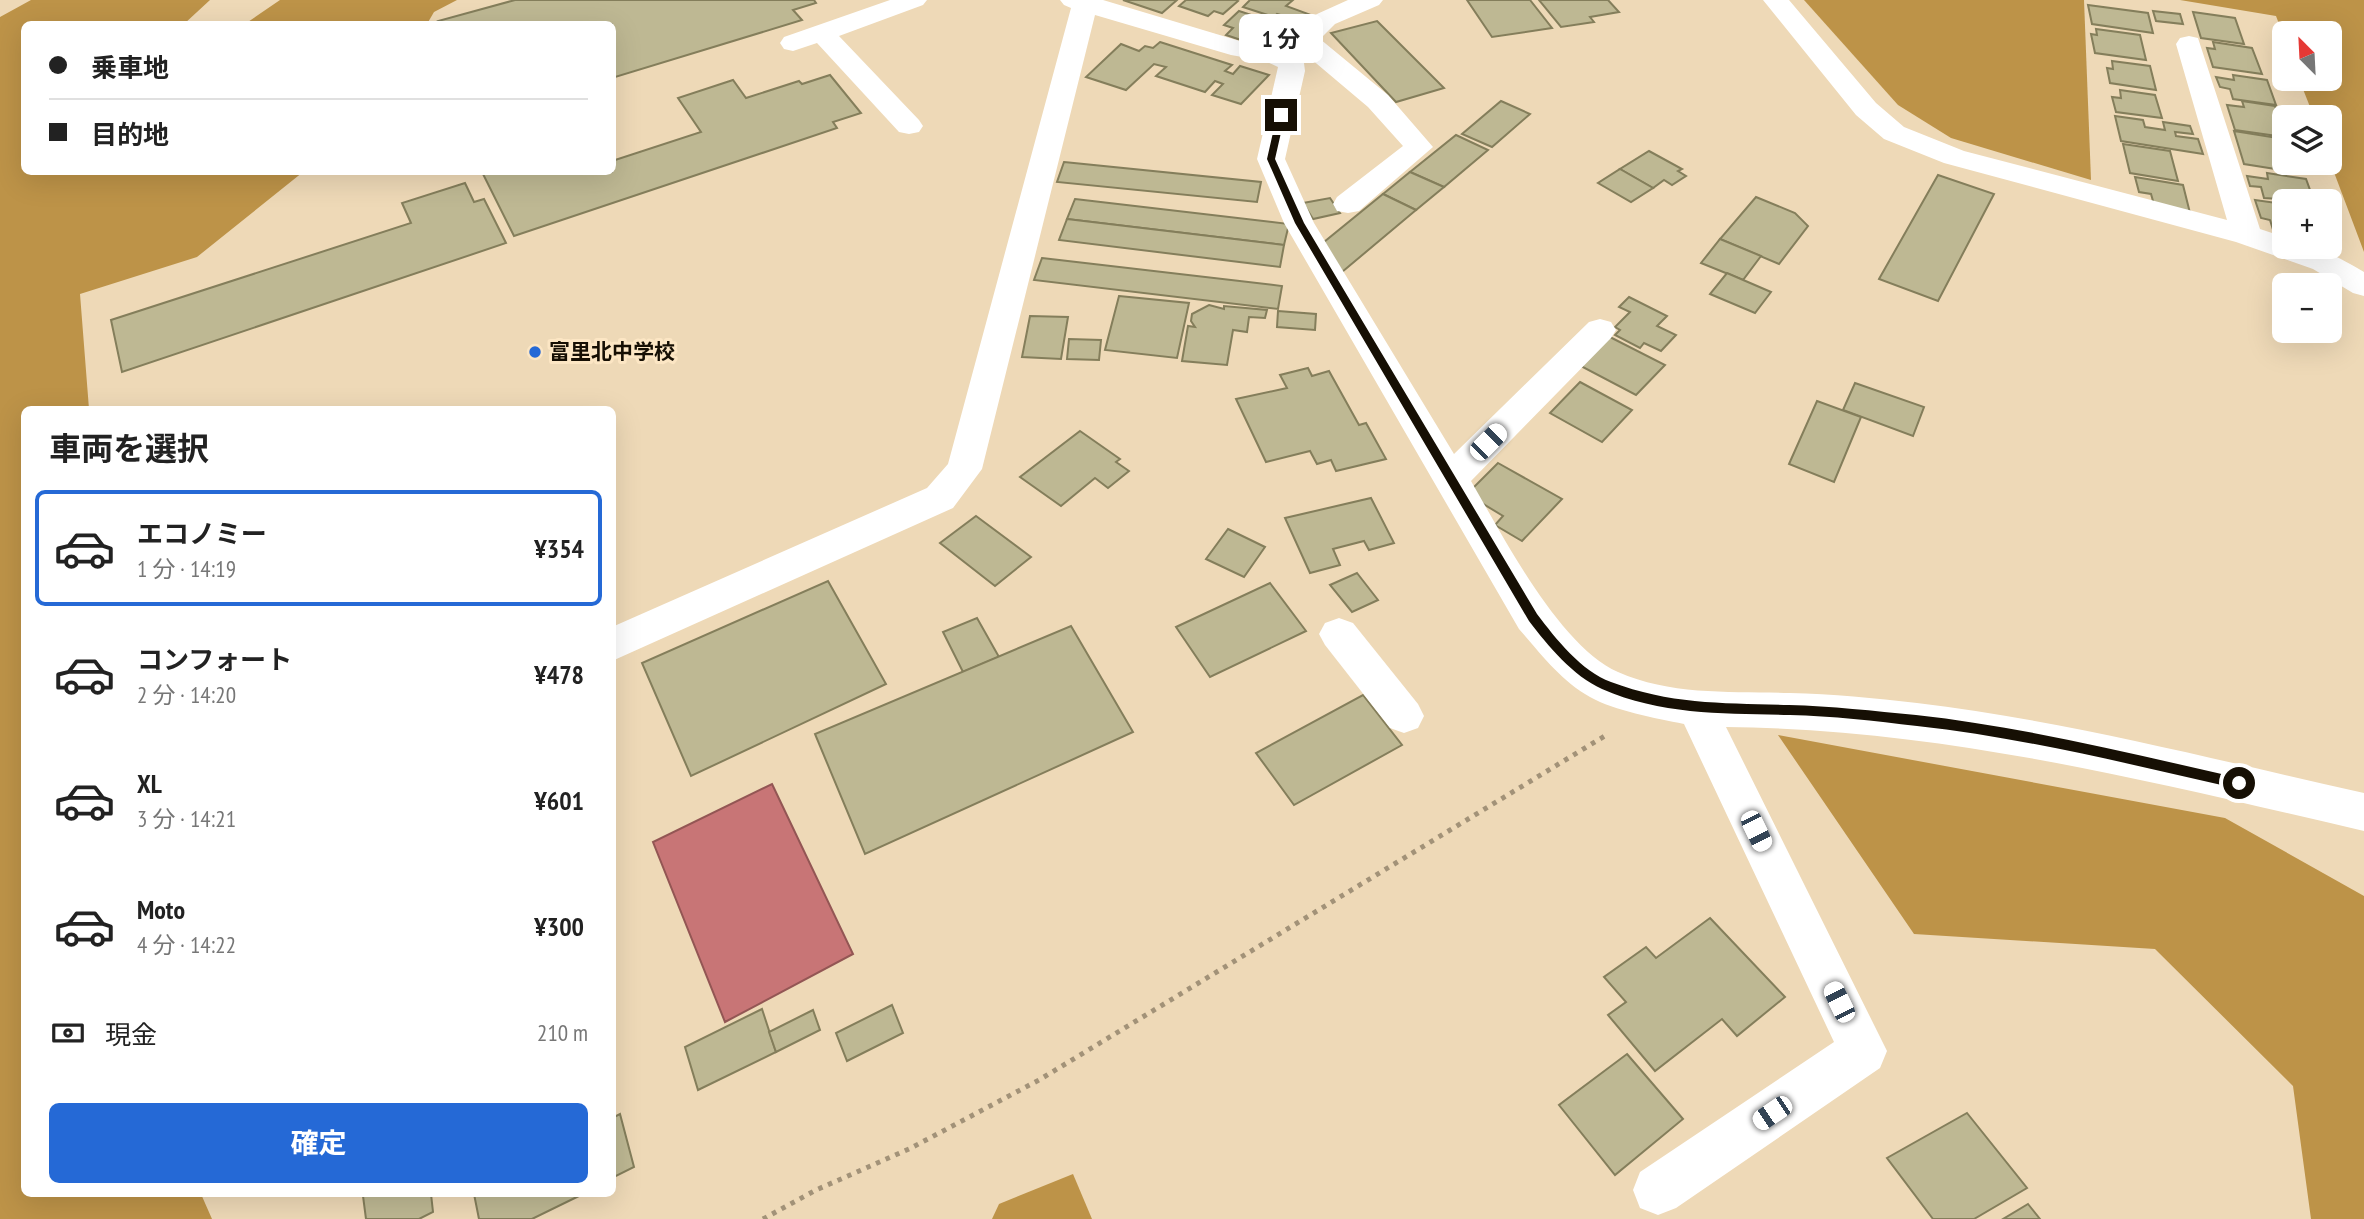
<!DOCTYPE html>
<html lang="ja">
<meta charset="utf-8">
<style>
body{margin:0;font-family:"PT Sans Narrow","Noto Sans JP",sans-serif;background:#f2f2f2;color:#222;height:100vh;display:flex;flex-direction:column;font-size:26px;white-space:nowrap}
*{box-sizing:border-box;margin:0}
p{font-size:23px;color:#767676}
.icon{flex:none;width:38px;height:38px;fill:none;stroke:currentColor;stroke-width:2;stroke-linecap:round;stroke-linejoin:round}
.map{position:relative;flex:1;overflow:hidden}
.drawer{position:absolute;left:21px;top:406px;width:595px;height:791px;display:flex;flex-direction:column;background:#fff;border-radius:10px;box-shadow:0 7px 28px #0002}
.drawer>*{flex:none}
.top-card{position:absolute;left:21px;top:21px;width:595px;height:154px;border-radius:10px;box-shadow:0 7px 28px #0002;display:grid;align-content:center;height:154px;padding:0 28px;background:#fff}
.needle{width:46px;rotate:336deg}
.fabs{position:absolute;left:2272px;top:21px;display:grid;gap:14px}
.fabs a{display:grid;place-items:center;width:70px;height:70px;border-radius:10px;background:#fff;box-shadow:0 7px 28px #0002;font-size:35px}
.end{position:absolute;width:32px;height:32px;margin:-16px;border:9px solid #160f04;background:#fff;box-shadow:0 0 0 4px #fff}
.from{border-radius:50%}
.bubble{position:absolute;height:49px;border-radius:10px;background:#fff;box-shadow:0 7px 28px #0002;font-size:23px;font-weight:700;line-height:49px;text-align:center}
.car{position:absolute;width:21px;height:42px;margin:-21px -10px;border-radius:9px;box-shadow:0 0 5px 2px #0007;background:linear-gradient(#fff 24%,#345 0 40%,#fff 0 76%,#345 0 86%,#fff 0)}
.top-card b{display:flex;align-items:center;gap:24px;height:66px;font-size:26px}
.top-card b+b{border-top:2px solid #e0e0e0}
.top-card i{width:18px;height:18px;background:#222}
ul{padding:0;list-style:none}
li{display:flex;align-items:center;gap:21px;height:116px;margin:0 14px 10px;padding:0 14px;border:4px solid transparent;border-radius:10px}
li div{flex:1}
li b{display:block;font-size:26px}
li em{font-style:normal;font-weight:700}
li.selected{border-color:#2569d6}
li>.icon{width:63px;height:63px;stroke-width:1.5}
h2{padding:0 28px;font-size:32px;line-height:84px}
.pay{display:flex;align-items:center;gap:18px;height:77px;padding:0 28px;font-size:26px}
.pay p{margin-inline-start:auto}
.action{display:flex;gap:14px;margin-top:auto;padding:14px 28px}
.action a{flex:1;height:80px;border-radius:10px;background:#2569d6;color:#fff;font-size:28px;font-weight:700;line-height:80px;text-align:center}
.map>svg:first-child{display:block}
.forest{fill:#bd9348}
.water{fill:#c87576;stroke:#935654;stroke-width:2}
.building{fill:#beb893;stroke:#847e5b;stroke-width:2}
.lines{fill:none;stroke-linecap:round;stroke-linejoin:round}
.path{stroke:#a29278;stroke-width:5;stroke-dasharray:4.5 6;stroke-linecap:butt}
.minor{fill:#fff;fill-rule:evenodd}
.route{fill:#160f04}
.poi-dot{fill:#2569d6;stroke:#fce6c4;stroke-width:2.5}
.labels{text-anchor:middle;stroke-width:6;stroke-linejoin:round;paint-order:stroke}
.poi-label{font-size:21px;font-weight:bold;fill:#160f04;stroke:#fce6c4;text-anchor:start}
</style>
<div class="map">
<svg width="2364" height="1219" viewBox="0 0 2364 1219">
<rect width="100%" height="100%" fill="#eed9b7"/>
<g class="forest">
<path d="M31,0H210L184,24H24V172H303L197,257L80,294L89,409L24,410V1194H201L212,1219H0V17Z"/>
<path d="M280,0H457L434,12L427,24H245Z"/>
<path d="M1804,0H2084L2091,180L1951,138L1898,105Z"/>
<path d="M2180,0H2364V252L2329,159V117H2314L2299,79H2329V33H2284V37L2276,16Z"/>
<path d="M1778,735L2225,818L2364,896V1219H2311L2293,1086L2155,949L1914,934Z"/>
<path d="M1073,1174L1092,1219H992L999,1204Z"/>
</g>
<path class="water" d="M772,784L853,954L725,1022L653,842Z"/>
<g class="building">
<path d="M515,0H814L816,3L793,10L802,20L612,78V24H440L438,21Z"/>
<path d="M1123,0H1177L1162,13Z"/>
<path d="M1186,0H1236L1238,1L1223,14L1214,11L1208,16L1179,6Z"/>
<path d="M1250,0H1293L1286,6L1311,15L1303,22L1277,14L1274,17L1243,7Z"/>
<path d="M1467,0H1530L1552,28L1492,37Z"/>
<path d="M1539,0H1608L1619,12L1590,17L1594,22L1561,27Z"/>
<path d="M2088,5L2148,13L2153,33L2092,24Z"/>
<path d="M1239,11L1288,27L1276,39L1260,34L1250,43L1226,35L1233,28L1224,25Z"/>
<path d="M2153,11L2180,14L2183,24L2156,21Z"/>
<path d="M2193,12L2235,18L2244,44L2201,38Z"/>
<path d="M1377,21L1444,88L1396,102L1331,33Z"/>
<path d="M2096,29L2140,35L2146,60L2095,53L2091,34L2097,35Z"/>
<path d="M1160,42L1232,65L1225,71L1233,74L1240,66L1269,75L1241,104L1212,95L1223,84L1215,81L1205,92L1156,76L1166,67L1154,64L1126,90L1086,77L1121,44L1139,51L1145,46L1153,48Z"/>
<path d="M2213,42L2252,48L2262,74L2213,67L2207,48L2215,49Z"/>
<path d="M2112,61L2150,66L2156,90L2110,83L2107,68L2113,69Z"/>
<path d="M830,75L861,113L833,122L837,128L514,236L482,172H612V161L701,132L678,98L733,80L746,98L799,81L802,84Z"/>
<path d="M2233,75L2267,80L2276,105L2233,99L2230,89L2220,87L2216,77L2234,80Z"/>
<path d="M2120,90L2155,95L2162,118L2116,112L2112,97L2121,98Z"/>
<path d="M1501,101L1530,114L1492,147L1462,134Z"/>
<path d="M2242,101L2275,106L2284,137L2235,130L2227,105L2244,107Z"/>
<path d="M2115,116L2143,120L2145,127L2165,130L2163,122L2190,126L2193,134L2175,132L2176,136L2198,139L2203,154L2121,141Z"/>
<path d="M2234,131L2284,139V163H2296L2300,173L2244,164Z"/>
<path d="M1456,135L1488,150L1444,187L1410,172Z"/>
<path d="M2123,144L2170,151L2178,181L2130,173Z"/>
<path d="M1649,151L1682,169L1678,171L1686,176L1672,185L1664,180L1653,188L1620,169Z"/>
<path d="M1064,162L1261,182L1257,202L1057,182Z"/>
<path d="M1620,169L1653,188L1631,202L1598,183Z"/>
<path d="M1410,172L1444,187L1416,210L1383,194Z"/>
<path d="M2267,173L2306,179L2314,201L2264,198L2261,187L2250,186L2247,176L2268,179Z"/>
<path d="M1938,175L1994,194L1938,301L1879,279Z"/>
<path d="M2135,177L2183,185L2190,213L2155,208L2151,194L2139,192Z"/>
<path d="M465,183L474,202L484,199L506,243L122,372L111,320L411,223L402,203Z"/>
<path d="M1383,194L1416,210L1342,272L1324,242Z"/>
<path d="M1756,197L1795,213L1808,226L1779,264L1720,239Z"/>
<path d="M1330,198L1340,213L1313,219L1303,203Z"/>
<path d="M1075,199L1289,224L1284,245L1067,219Z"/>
<path d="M2255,200L2284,204V237L2275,236L2270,220L2261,218Z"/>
<path d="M1067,219L1284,245L1280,267L1059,240Z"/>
<path d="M1720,239L1761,256L1743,280L1701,263Z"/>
<path d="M1042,258L1282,286L1278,309L1034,280Z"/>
<path d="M1727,273L1771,292L1755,313L1710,294Z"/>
<path d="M1119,296L1189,303L1177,358L1105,350Z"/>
<path d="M1629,297L1667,316L1657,326L1676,335L1661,351L1644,343L1640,348L1615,335L1620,330L1615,327L1630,312L1619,307Z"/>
<path d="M1209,305L1224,309V306L1267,310L1265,318L1249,317L1247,332L1233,330L1227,365L1182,361L1188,326L1195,327L1191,321L1192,314Z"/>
<path d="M1278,311L1316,314L1315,330L1277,327Z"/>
<path d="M1030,316L1068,317L1061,359L1022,357Z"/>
<path d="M1606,335L1665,365L1636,395L1577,364Z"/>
<path d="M1069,339L1101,340L1099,360L1067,359Z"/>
<path d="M1308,368L1312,376L1329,371L1359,425L1366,423L1386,459L1336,471L1331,460L1317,464L1310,451L1266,462L1236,399L1287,388L1280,375Z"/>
<path d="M1580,382L1632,410L1602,442L1550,413Z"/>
<path d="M1855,383L1924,407L1913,436L1843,410Z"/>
<path d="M1817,401L1861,417L1834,482L1789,464Z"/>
<path d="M1080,431L1120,459L1116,462L1129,471L1108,488L1095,478L1061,506L1020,477Z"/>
<path d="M1498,463L1562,499L1522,541L1495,525L1503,516L1467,494Z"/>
<path d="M1371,498L1394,543L1369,550L1364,541L1333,549L1340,565L1310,573L1285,518Z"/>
<path d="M976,516L1031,557L995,586L940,543Z"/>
<path d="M1228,529L1265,547L1244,577L1206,559Z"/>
<path d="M1357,573L1378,600L1352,612L1330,585Z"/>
<path d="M828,581L886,684L691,776L642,663Z"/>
<path d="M1270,583L1306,631L1210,677L1176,627Z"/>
<path d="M977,618L999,657L963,672L943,632Z"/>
<path d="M1071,626L1133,732L865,854L815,734Z"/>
<path d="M1363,695L1402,745L1294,805L1256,753Z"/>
<path d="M1710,918L1785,997L1737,1036L1722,1019L1655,1071L1608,1015L1626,1002L1604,977L1646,947L1656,958Z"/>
<path d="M892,1005L903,1033L847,1061L836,1033Z"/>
<path d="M762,1009L776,1052L698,1090L685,1047Z"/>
<path d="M813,1010L820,1030L776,1052L769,1032Z"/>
<path d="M1627,1054L1683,1119L1615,1175L1559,1105Z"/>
<path d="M1967,1113L2027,1188L1974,1219H1933L1887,1158Z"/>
<path d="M620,1114L634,1167L612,1178V1118Z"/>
<path d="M369,1194H431L433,1212L419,1219H366L363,1196Z"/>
<path d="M474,1194H583L532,1219H479Z"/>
<path d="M2028,1204L2040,1219H2003Z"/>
</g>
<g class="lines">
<path class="path" d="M763,1219L816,1190L909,1149L1039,1080L1608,734"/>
<g class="minor">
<path d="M890,0H927L923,5L839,36L919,120L923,126L919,132L909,134L899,132L817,43L793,51L784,49L780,43L784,37Z"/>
<path d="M1060,0H1103L1243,42L1271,46L1286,41L1317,14L1348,0H1383L1379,5L1335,24L1320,39L1388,95L1433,147L1359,211L1348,213L1337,211L1333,204L1337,197L1403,146L1368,107L1304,53L1296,55L1304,63L1305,71L1285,159L1314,223L1454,454L1589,322L1600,319L1611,322L1616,330L1611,338L1471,481C1503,536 1559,646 1618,672C1672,696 1732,691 1790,693C1832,694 1875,698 1917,703C2068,721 2216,760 2364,793V831C2152,782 1946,729 1726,727L1887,1051L1880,1068L1676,1208L1658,1215L1640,1208L1633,1190L1640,1172L1834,1042L1684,724C1655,718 1615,711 1590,697C1561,681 1540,653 1519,629L1284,223L1257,159L1278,67L1265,61L1231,55L1095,15L982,469L953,508L612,661V627L927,488L948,464L1071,8L1064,5Z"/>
<path d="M1763,0H1789L1876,103L1904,127L1964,151L2227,220L2176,44L2180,38L2189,36L2198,38L2260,229L2284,237V247C2321,247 2333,254 2364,272V296L2353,293L2313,269L2236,242L1944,163L1884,139L1856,115Z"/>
<path d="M1339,618L1353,623L1418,704L1424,716L1418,728L1404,733L1390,728L1325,645L1319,634L1325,623Z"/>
</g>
</g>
<path class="route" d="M1281,113L1285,115L1275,159L1304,223L1537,614C1556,639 1581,671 1611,682C1672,705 1725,703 1789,705C1831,706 1874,711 1916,715C2025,727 2133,754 2239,778L2246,783L2244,787L2239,789C2133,765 2026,738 1917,726C1875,721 1832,716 1790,715C1725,713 1664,716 1602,689C1573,676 1548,646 1529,621L1295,223L1267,159L1277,115Z"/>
<circle class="poi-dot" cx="535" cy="352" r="7"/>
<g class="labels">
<g class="poi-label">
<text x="549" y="359">富里北中学校</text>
</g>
</g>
</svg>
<div class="fabs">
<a><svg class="needle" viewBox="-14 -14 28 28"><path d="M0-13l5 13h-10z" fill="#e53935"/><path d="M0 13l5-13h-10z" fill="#767676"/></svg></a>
<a><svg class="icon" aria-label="layers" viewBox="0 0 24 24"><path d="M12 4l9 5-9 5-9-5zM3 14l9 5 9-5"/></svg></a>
<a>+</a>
<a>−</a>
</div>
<i class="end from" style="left:2239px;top:783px"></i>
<i class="end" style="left:1281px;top:115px"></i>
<div class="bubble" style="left:1239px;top:14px;width:84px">1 分</div>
<i class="car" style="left:1488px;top:442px;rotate:45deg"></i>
<i class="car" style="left:1756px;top:831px;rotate:154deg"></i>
<i class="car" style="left:1839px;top:1002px;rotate:334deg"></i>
<i class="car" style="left:1772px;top:1113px;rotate:236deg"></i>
<div class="top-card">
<b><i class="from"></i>乗車地</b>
<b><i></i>目的地</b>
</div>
<section class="drawer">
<h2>車両を選択</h2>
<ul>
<li class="selected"><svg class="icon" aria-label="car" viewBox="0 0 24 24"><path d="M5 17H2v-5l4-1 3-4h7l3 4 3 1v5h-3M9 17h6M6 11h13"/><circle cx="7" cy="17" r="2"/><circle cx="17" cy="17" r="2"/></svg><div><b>エコノミー</b><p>1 分 · 14:19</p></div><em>¥354</em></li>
<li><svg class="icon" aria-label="car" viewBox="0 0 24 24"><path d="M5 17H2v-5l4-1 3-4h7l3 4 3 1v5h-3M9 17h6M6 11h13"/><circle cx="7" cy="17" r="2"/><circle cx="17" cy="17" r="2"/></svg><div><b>コンフォート</b><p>2 分 · 14:20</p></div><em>¥478</em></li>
<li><svg class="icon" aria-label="car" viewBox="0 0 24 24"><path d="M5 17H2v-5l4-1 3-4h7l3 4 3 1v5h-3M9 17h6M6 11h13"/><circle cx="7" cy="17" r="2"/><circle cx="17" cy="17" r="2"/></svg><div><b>XL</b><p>3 分 · 14:21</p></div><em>¥601</em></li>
<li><svg class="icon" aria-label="car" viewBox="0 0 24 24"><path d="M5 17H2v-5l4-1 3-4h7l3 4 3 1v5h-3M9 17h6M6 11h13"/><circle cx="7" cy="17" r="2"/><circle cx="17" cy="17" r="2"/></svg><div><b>Moto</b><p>4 分 · 14:22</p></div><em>¥300</em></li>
</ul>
<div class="pay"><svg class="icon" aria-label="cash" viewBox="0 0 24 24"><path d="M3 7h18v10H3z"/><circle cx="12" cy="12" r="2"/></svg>現金<p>210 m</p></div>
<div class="action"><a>確定</a></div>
</section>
</div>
